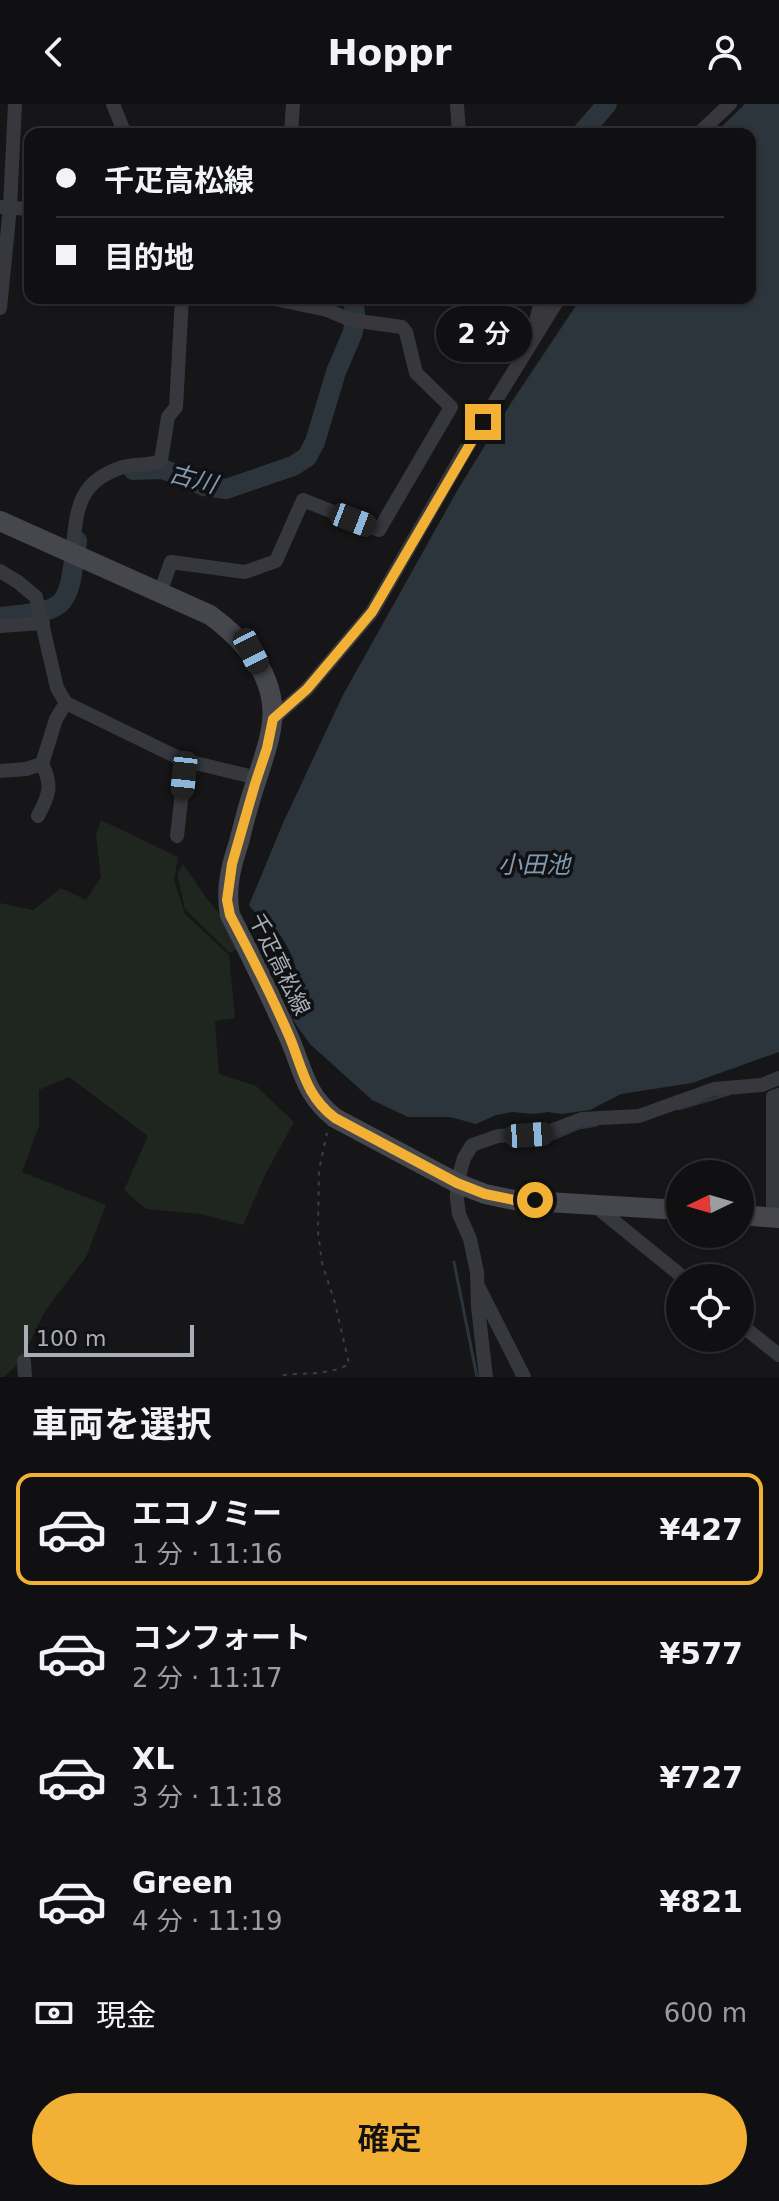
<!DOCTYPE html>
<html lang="ja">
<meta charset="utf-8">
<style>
body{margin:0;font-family:"DejaVu Sans","Noto Sans JP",sans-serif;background:#19191b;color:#f1f3f6;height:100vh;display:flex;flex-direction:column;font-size:30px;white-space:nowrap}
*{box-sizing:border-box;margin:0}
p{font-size:26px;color:#9c9d9f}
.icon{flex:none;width:44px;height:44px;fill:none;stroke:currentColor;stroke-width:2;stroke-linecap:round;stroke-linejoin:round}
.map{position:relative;height:1273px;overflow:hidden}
.drawer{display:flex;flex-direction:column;background:#101012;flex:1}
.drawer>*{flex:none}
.guide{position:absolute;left:24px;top:24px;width:732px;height:176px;border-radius:16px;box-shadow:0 2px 6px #0004,0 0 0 2px #303032;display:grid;align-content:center;height:176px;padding:0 32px;background:#101012}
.needle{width:52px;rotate:265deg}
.tools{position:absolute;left:666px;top:1056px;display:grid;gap:16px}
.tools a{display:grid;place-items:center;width:88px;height:88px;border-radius:50%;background:#101012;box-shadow:0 2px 6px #0004,0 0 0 2px #303032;font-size:40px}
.scale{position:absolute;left:24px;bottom:20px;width:170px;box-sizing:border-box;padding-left:8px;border:4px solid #a8adb8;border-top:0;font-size:22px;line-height:28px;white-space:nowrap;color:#a8adb8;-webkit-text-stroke:6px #111113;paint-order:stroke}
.end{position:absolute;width:36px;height:36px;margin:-18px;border:10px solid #f2b134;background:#111;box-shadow:0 0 0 4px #111}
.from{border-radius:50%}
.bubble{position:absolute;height:56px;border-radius:28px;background:#101012;box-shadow:0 2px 6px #0004,0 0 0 2px #303032;font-size:26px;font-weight:600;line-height:56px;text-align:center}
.car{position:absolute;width:24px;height:48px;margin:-24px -12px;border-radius:10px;box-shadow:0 0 6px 2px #0007;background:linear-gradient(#222 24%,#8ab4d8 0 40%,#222 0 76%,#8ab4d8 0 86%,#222 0)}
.guide b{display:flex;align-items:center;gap:28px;height:76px;font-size:30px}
.guide b+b{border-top:2px solid #303032}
.guide i{width:20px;height:20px;background:#f1f3f6}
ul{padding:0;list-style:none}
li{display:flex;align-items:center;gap:24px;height:112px;margin:0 16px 12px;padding:0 16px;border:4px solid transparent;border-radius:16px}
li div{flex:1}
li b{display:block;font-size:30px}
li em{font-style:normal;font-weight:600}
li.active{border-color:#f2b134}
li>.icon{width:72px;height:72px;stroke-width:1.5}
h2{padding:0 32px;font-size:36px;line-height:96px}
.pay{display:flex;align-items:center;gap:20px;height:88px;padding:0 32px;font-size:30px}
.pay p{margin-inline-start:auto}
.cta{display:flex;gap:16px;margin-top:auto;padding:16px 32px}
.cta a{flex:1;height:92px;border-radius:48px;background:#f2b134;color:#111;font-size:32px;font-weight:600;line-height:92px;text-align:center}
header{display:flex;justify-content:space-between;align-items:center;height:104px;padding:0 32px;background:#101012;font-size:36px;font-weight:600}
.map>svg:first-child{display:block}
.green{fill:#1e261f}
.water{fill:#2c353c}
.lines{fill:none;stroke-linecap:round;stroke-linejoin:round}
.stream{stroke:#2c353c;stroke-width:3}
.river{stroke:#2c353c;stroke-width:20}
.path{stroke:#3d3f44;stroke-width:2;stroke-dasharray:4 6;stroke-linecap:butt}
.street{stroke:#37383d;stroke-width:14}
.secondary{stroke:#45474d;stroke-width:20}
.route{stroke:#f2b134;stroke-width:10}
.labels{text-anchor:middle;stroke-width:7;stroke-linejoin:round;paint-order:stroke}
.street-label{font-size:22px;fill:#a8adb8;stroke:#111113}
.water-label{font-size:24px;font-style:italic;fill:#7f9bb3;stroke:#111113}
</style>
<header><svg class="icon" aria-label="back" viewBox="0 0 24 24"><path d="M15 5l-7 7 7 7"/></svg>Hoppr<svg class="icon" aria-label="person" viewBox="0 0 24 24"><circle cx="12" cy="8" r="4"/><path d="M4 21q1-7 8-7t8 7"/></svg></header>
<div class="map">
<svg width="779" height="1273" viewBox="0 0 779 1273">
<rect width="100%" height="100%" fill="#161618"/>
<g class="green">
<path d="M101,716L178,753L174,776L185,810L229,851L235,914L215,917L219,970L256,982L294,1018L266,1069L243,1121L201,1110L146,1105L124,1086L148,1032L69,973L39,986V1022L22,1068L106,1101L86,1153L45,1207L20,1258L4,1273H0V799L33,806L61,784L86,796L101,773L96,731Z"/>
<path d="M183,760L207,795L232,824L241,841L230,849L185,805L177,770Z"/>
</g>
<path class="water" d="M745,0H779V948L692,979L621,990L590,1006L561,1010L548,1008L534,1010L512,1008L496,1011L476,1020L450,1013H408L372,996L310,940L292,915L285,894C312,880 287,838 273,822C265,813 255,811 249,801L283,719L343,591L457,387L511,299L581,194H750V30H714Z"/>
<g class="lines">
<g class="stream">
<path d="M678,1005L729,990"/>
<path d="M543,1036H550L579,1024L597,1021"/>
<path d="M454,1158L477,1273"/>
</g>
<g class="river">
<path d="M581,30L607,0"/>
<path d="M133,366L163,365L204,382L226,385L293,362L307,353L315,338L336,268L353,228L355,210L353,194"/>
<path d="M0,513C71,506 67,505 77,437"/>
</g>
<path class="path" d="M283,1271C304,1269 331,1271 349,1260L335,1199L322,1159L318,1128L319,1066L327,1029"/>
<g class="street">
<path d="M113,0L125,30"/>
<path d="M457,0L459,30"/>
<path d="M291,30L293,0"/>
<path d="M698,30L730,0"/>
<path d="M0,103L30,105"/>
<path d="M0,204L10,103L15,0"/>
<path d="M533,228L542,194"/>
<path d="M459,243L498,204L506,194"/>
<path d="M72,450C77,409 75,378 123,363C136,359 150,363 161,356L168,313L176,303L182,194"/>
<path d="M0,467L18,478L36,493L57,584L66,599L183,656L257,674"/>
<path d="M160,489L171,458L245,468L276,457L303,396L379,426L451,303L416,269L406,228L402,223L351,216L327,206L270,194"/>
<path d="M0,522L43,519"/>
<path d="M273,615L307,585L372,508L467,343L559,194"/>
<path d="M0,667L26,665L42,660L56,615L66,599"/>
<path d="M38,712C49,691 53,682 42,660"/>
<path d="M177,732L184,671L183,656"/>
<path d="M594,1101L684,1174"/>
<path d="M773,1113V993L779,991"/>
<path d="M479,1184L524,1273"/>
<path d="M740,1220L779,1251"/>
<path d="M24,1257L25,1273"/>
<path d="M486,1273L478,1203L477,1168L470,1135L459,1110L457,1095V1079L464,1054L472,1041L498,1032L545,1029L582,1015L639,1012L714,985L762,981L779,974"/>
</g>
<g class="secondary">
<path d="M0,417L210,511C244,536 277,572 272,618C270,639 262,658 256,678C249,698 244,718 239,738C231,762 225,785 230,811C250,850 269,889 287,929C303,963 303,989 335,1014L457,1079L485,1090L514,1096L680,1106"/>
<path d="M740,1111L779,1114"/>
</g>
</g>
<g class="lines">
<path class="route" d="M483,318L372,508L307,585L273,615L267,644L255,680L232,760L227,796L230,811C251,851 272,892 290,934C303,966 306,992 335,1014L457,1079L485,1090L514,1096H535"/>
</g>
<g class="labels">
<g class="street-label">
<text transform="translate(280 860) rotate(64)" y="8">千疋高松線</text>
</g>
<g class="water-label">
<text transform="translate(193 375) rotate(15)" y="8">古川</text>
<text x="534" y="769">小田池</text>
</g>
</g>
</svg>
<div class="tools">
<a><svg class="needle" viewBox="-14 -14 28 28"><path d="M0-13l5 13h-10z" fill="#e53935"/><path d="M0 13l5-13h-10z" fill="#9c9d9f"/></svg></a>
<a><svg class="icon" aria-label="locate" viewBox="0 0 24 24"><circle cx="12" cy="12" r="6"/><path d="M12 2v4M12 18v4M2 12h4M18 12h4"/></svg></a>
</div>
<div class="scale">100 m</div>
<i class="end from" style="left:535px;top:1096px"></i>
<i class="end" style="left:483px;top:318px"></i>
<div class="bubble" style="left:436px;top:202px;width:96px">2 分</div>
<i class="car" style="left:353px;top:416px;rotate:111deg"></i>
<i class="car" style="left:251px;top:547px;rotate:153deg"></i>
<i class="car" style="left:184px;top:671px;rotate:186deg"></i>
<i class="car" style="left:529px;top:1031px;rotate:86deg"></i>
<div class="guide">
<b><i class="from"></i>千疋高松線</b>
<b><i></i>目的地</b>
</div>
</div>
<section class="drawer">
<h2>車両を選択</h2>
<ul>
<li class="active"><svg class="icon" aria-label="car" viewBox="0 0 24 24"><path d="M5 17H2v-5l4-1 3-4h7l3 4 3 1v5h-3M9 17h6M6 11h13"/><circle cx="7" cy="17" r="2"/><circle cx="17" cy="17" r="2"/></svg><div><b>エコノミー</b><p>1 分 · 11:16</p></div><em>¥427</em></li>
<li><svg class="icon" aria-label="car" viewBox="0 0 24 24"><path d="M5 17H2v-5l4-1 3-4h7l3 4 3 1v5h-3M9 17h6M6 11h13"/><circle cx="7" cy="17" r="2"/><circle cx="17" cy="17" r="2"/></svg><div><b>コンフォート</b><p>2 分 · 11:17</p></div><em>¥577</em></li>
<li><svg class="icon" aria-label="car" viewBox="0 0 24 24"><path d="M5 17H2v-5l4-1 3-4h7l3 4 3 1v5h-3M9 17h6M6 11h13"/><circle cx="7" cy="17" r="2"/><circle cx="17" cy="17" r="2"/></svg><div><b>XL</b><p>3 分 · 11:18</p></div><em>¥727</em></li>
<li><svg class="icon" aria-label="car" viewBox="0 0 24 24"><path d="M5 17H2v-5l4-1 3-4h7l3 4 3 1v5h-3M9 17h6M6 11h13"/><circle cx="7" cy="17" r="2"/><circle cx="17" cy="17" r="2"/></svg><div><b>Green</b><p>4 分 · 11:19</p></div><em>¥821</em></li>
</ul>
<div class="pay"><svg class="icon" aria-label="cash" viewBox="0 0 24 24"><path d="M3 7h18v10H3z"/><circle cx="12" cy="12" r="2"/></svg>現金<p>600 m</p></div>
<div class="cta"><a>確定</a></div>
</section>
